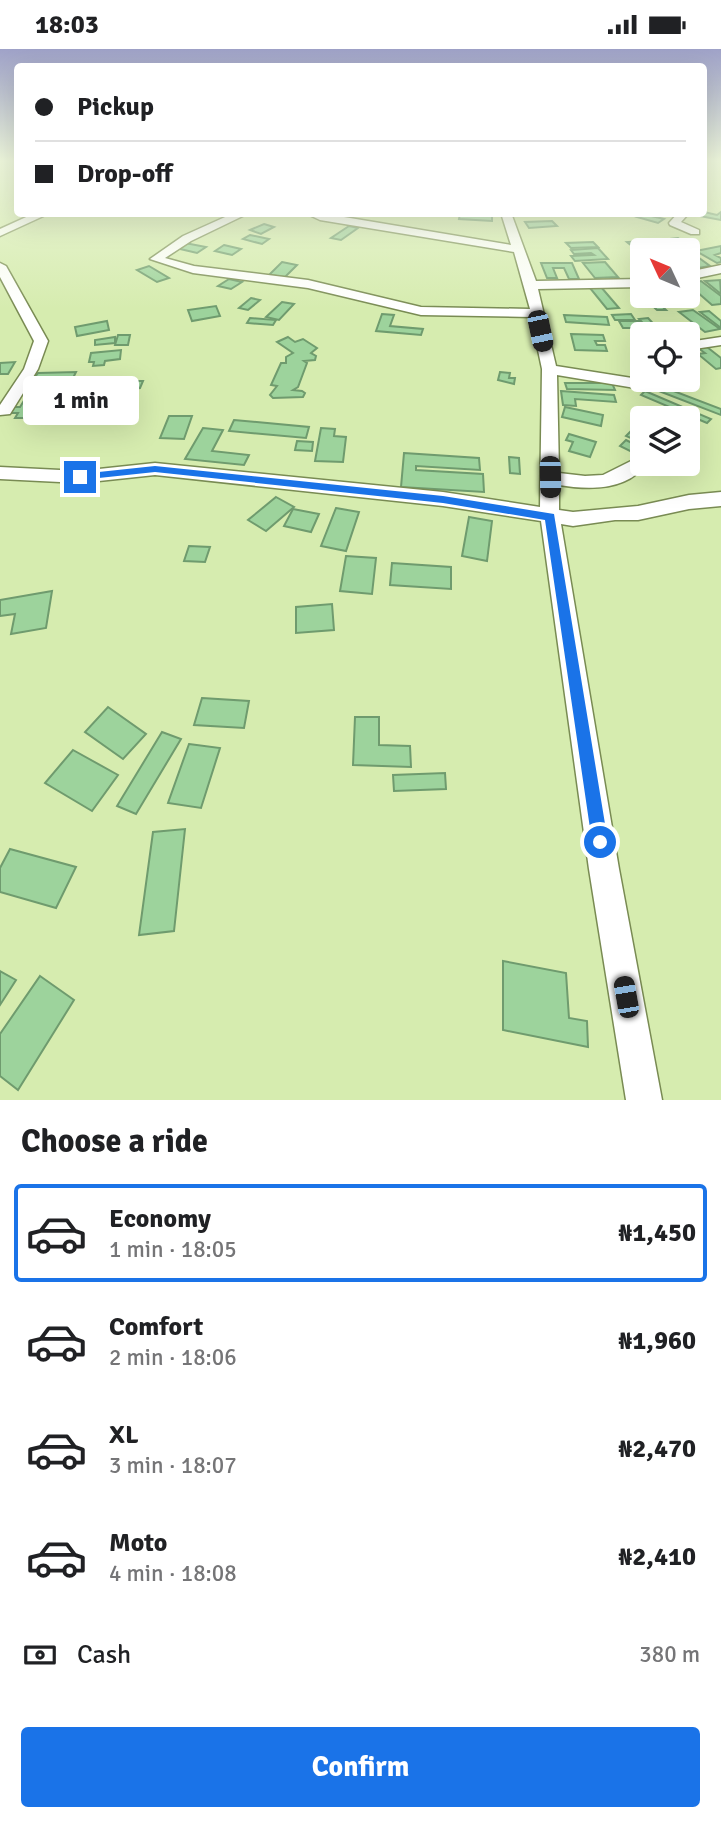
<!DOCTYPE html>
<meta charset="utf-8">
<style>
body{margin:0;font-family:Signika,sans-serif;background:#f6f6f6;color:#202124;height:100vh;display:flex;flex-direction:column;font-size:26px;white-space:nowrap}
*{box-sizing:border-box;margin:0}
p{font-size:23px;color:#757577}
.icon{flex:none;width:38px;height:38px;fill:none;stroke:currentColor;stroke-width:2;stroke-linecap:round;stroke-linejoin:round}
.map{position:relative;height:1051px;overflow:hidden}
.side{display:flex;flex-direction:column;background:#fff;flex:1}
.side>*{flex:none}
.banner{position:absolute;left:14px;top:14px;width:693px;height:154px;border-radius:7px;box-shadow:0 7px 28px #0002;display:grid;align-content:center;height:154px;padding:0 21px;background:#fff}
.needle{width:46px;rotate:314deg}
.buttons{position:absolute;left:630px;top:189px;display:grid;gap:14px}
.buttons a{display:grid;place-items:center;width:70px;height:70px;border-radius:7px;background:#fff;box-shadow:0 7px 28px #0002;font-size:35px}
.end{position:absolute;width:32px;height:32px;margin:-16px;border:9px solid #1a73e8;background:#fff;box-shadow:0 0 0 4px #fff}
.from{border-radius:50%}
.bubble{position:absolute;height:49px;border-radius:7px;background:#fff;box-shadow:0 7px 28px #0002;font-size:23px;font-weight:700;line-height:49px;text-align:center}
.car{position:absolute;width:21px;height:42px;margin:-21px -10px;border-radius:9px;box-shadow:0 0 5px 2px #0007;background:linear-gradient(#222 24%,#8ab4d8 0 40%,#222 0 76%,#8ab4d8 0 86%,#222 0)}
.banner b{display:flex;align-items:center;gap:24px;height:66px;font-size:26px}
.banner b+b{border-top:2px solid #e0e0e0}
.banner i{width:18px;height:18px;background:#202124}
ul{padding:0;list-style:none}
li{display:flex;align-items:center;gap:21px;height:98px;margin:0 14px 10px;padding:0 7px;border:4px solid transparent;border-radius:7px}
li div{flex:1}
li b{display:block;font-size:26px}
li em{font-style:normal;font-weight:700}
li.selected{border-color:#1a73e8}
li>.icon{width:63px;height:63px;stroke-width:1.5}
h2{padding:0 21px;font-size:32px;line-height:84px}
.pay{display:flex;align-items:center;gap:18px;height:77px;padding:0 21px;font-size:26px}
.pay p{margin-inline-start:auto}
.cta{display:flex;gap:14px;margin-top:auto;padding:14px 21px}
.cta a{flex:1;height:80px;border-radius:7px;background:#1a73e8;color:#fff;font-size:28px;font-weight:700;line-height:80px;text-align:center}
.status{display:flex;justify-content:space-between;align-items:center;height:49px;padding:0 35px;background:#fff;direction:ltr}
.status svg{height:19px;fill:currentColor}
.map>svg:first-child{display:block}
.building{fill:#9dd39c;stroke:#6f9b6e;stroke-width:2}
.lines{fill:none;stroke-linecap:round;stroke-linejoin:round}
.minor-casing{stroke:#798b53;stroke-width:3}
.minor{fill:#fff;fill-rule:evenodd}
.route{fill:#1a73e8}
</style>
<div class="status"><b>18:03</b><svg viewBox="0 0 49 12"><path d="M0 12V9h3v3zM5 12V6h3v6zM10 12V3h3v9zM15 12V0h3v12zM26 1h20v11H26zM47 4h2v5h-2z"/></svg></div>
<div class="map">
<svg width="721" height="1051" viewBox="0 0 721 1051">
<rect width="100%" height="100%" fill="#d6ecaf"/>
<g class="building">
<path d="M704,163L717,166L721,163V171L689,165Z"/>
<path d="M460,165L492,167V172L459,170Z"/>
<path d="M643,165L664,170L658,174L637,168Z"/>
<path d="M552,172L557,177L529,179L525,173Z"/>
<path d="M264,175L274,178L261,185L250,181Z"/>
<path d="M349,177L358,179L341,191L331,189Z"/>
<path d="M250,186L269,190L262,195L243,190Z"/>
<path d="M678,189L698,204L688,205V201L670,190Z"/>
<path d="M643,192L655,201H642V205L627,193Z"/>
<path d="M593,193L598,198L571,199L566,194Z"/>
<path d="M185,194L206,198L197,204L176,199Z"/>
<path d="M224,196L241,200L232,206L215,202Z"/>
<path d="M721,197V204L715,206L721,209V213L717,214L696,202Z"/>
<path d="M598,199L608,210L575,212L571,207L594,206L591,204L574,205L571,201Z"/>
<path d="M695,206L710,217L698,219L688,211V207Z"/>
<path d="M282,213L297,216L285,228L269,226Z"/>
<path d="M605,213L618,228L595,229L583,214Z"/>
<path d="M541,214H572L579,230H569L564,219H553L557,229H547Z"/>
<path d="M149,217L169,229L157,233L137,221Z"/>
<path d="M229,230L242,233L231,240L218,237Z"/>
<path d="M720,231L721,245L705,232Z"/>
<path d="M701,232L721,247V255L712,256L688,235Z"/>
<path d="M641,237L642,247H651L666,261H657L632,238Z"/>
<path d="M601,238L619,259L607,260L590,239Z"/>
<path d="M251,249L260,251L248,261L239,259Z"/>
<path d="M282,253L294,255L279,271L266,268Z"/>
<path d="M216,257L220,267L192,272L188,261Z"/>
<path d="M693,261L720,280L705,283L679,263Z"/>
<path d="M709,262L721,272V279L700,263Z"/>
<path d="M382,265L394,266L390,277L423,280L421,286L376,282Z"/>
<path d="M631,265L635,271H615L612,266Z"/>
<path d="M564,266L607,268L609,276L566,273Z"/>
<path d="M250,269L276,271L273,276L247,274Z"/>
<path d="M648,269L660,282L651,283L639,270Z"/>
<path d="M107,272L109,281L77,287L75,278Z"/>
<path d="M619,272H640L645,279H623Z"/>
<path d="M571,285L603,286L605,292H595L597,296H605L607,302L575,301Z"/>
<path d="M118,286H130L128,296H115Z"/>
<path d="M115,288V294L95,296V291Z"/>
<path d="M288,288L295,293L303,290L317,299L311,304L316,307L315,311L304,312L307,314L298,338L293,341L302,342L305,344L303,348L273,349L270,346L277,337L271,336L281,314H286V308L293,304L277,293Z"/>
<path d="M707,298L721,309V319L716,320L698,305L705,304L698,299Z"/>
<path d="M121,301L120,310L105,312L104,316L93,317L94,313H89L91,304Z"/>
<path d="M15,313L8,325H0V314Z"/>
<path d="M76,323L70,335H29L38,324Z"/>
<path d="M500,323L510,324L509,329H515L514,335L498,331Z"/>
<path d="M652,331H668L682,337L678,341Z"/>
<path d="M122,332H143L140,339L116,342Z"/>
<path d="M650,333L721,360V366L646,337Z"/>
<path d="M565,334H612L615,341L567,340Z"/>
<path d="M561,342L614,346L616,353L575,350L576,357L563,356Z"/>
<path d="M645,342L711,370L707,374L641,346Z"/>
<path d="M25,350H55L43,369H15L18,364H9L14,358H20Z"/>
<path d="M88,350L80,366L59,367L67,351Z"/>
<path d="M565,358L603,366L601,377L562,368Z"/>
<path d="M169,367H192L184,390L160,389Z"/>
<path d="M234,371L309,378L306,389L229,382Z"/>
<path d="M635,378L642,381V394L626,387Z"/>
<path d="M203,379L223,381L212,402L249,406L244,416L185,410Z"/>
<path d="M321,379L335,380L334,387L346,388L343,413L315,412Z"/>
<path d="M569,385L596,393L590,408L569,402L573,393L566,391Z"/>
<path d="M626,391L642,399V408L620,397Z"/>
<path d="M297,392L313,393L312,402L295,401Z"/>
<path d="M404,404L479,409L480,421L416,417V421L483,425L484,443L401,438Z"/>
<path d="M509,408L519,409L520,425L510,424Z"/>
<path d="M276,448L294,458L266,482L248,471Z"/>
<path d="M336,459L359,463L346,502L321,497Z"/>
<path d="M293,460L319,465L311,483L284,477Z"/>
<path d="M469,468L492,472L487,512L462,507Z"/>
<path d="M189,497L210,498L205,513L184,512Z"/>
<path d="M346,507L376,509L372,545L340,542Z"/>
<path d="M392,514L451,518V540L390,536Z"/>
<path d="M52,542L46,579L11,585L15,565L0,567V551Z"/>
<path d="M332,555L334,581L296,584V558Z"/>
<path d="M202,649L249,652L244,679L194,676Z"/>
<path d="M108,658L146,685L123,710L85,683Z"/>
<path d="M355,668H379V696L410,697L411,718L353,716Z"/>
<path d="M162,683L181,690L136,765L117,757Z"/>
<path d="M189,695L220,699L201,759L168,754Z"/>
<path d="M73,701L118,726L92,762L45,734Z"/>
<path d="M445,724L446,740L394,742L393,726Z"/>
<path d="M185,780L174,882L139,886L153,783Z"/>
<path d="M10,800L76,818L56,859L0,843V819Z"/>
<path d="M503,912L566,924L569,969L587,972L588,998L503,981Z"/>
<path d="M0,922L16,931L0,956Z"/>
<path d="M40,927L74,951L18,1041L0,1027V985Z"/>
</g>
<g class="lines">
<defs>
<g id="minor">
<path d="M35,164H50L0,187V180Z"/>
<path d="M234,164H249L191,192L165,209L194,217L308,231L421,258L530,260L514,203L320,171L305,164H320L511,196L501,164H511L536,232L642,230V238L538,240L556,317L632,329L642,323V331H648L635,339L557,326L559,424L585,427L603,426L637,409L646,415C627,442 588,441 559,436V461L573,463L638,457L689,446L721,443V457L689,460L638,471H615L573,477L561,475L619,820L662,1051H626L589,820L541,472L443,457L155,426L80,434L0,430V418L80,422L155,414L443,443L540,458L542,320L531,268L421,266L308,239L193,224L150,210L183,187Z"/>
<path d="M678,164H689L681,173L699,181V185H691L670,176L669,174Z"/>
<path d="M0,214L6,217L48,292L38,320L10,365L0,366V356L24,320L34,292L0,228Z"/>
<path d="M721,216V224L688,231V223Z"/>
<path d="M721,288V296L688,301V293Z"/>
</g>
</defs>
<use href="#minor" class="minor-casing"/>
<use href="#minor" class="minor"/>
</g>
<linearGradient id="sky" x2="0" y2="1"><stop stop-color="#9fa2c8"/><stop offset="0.43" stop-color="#edf6db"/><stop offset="1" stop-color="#edf6db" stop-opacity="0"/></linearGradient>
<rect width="721" height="260" fill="url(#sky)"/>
<path class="route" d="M155,417L443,447L554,465L608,793L605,798L600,800L594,798L592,793L545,471L443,454L155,423L80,431L75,428L80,425Z"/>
</svg>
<div class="buttons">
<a><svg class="needle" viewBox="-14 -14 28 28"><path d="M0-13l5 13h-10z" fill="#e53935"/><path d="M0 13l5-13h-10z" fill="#757577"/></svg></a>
<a><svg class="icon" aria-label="locate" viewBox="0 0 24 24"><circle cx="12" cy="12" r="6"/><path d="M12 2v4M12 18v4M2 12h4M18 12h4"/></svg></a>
<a><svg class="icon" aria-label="layers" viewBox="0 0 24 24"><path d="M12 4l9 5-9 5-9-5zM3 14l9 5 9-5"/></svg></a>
</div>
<i class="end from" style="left:600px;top:793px"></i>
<i class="end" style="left:80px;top:428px"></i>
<div class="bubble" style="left:23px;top:327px;width:116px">1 min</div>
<i class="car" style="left:540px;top:282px;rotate:168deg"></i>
<i class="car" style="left:550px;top:428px;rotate:179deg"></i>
<i class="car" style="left:626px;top:948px;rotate:350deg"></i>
<div class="banner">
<b><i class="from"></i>Pickup</b>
<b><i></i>Drop-off</b>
</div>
</div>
<section class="side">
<h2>Choose a ride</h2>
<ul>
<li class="selected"><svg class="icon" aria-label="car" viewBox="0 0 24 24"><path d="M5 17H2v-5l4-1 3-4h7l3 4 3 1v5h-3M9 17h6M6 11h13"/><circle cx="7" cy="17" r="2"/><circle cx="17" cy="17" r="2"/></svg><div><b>Economy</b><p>1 min · 18:05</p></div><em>₦1,450</em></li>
<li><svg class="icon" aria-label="car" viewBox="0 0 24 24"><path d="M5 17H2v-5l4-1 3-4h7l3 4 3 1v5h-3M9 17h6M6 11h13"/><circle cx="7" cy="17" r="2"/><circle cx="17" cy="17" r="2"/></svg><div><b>Comfort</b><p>2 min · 18:06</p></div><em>₦1,960</em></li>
<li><svg class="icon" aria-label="car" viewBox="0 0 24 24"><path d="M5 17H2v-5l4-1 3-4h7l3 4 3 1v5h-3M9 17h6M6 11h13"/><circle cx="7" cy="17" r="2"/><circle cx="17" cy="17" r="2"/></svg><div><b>XL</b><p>3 min · 18:07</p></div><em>₦2,470</em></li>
<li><svg class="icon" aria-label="car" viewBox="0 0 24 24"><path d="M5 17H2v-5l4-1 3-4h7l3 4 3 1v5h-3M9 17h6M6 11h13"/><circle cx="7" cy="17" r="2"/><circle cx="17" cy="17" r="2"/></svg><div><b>Moto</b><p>4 min · 18:08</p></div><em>₦2,410</em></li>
</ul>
<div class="pay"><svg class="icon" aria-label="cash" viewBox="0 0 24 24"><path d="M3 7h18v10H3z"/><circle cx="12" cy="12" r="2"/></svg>Cash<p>380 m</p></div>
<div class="cta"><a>Confirm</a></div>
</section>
